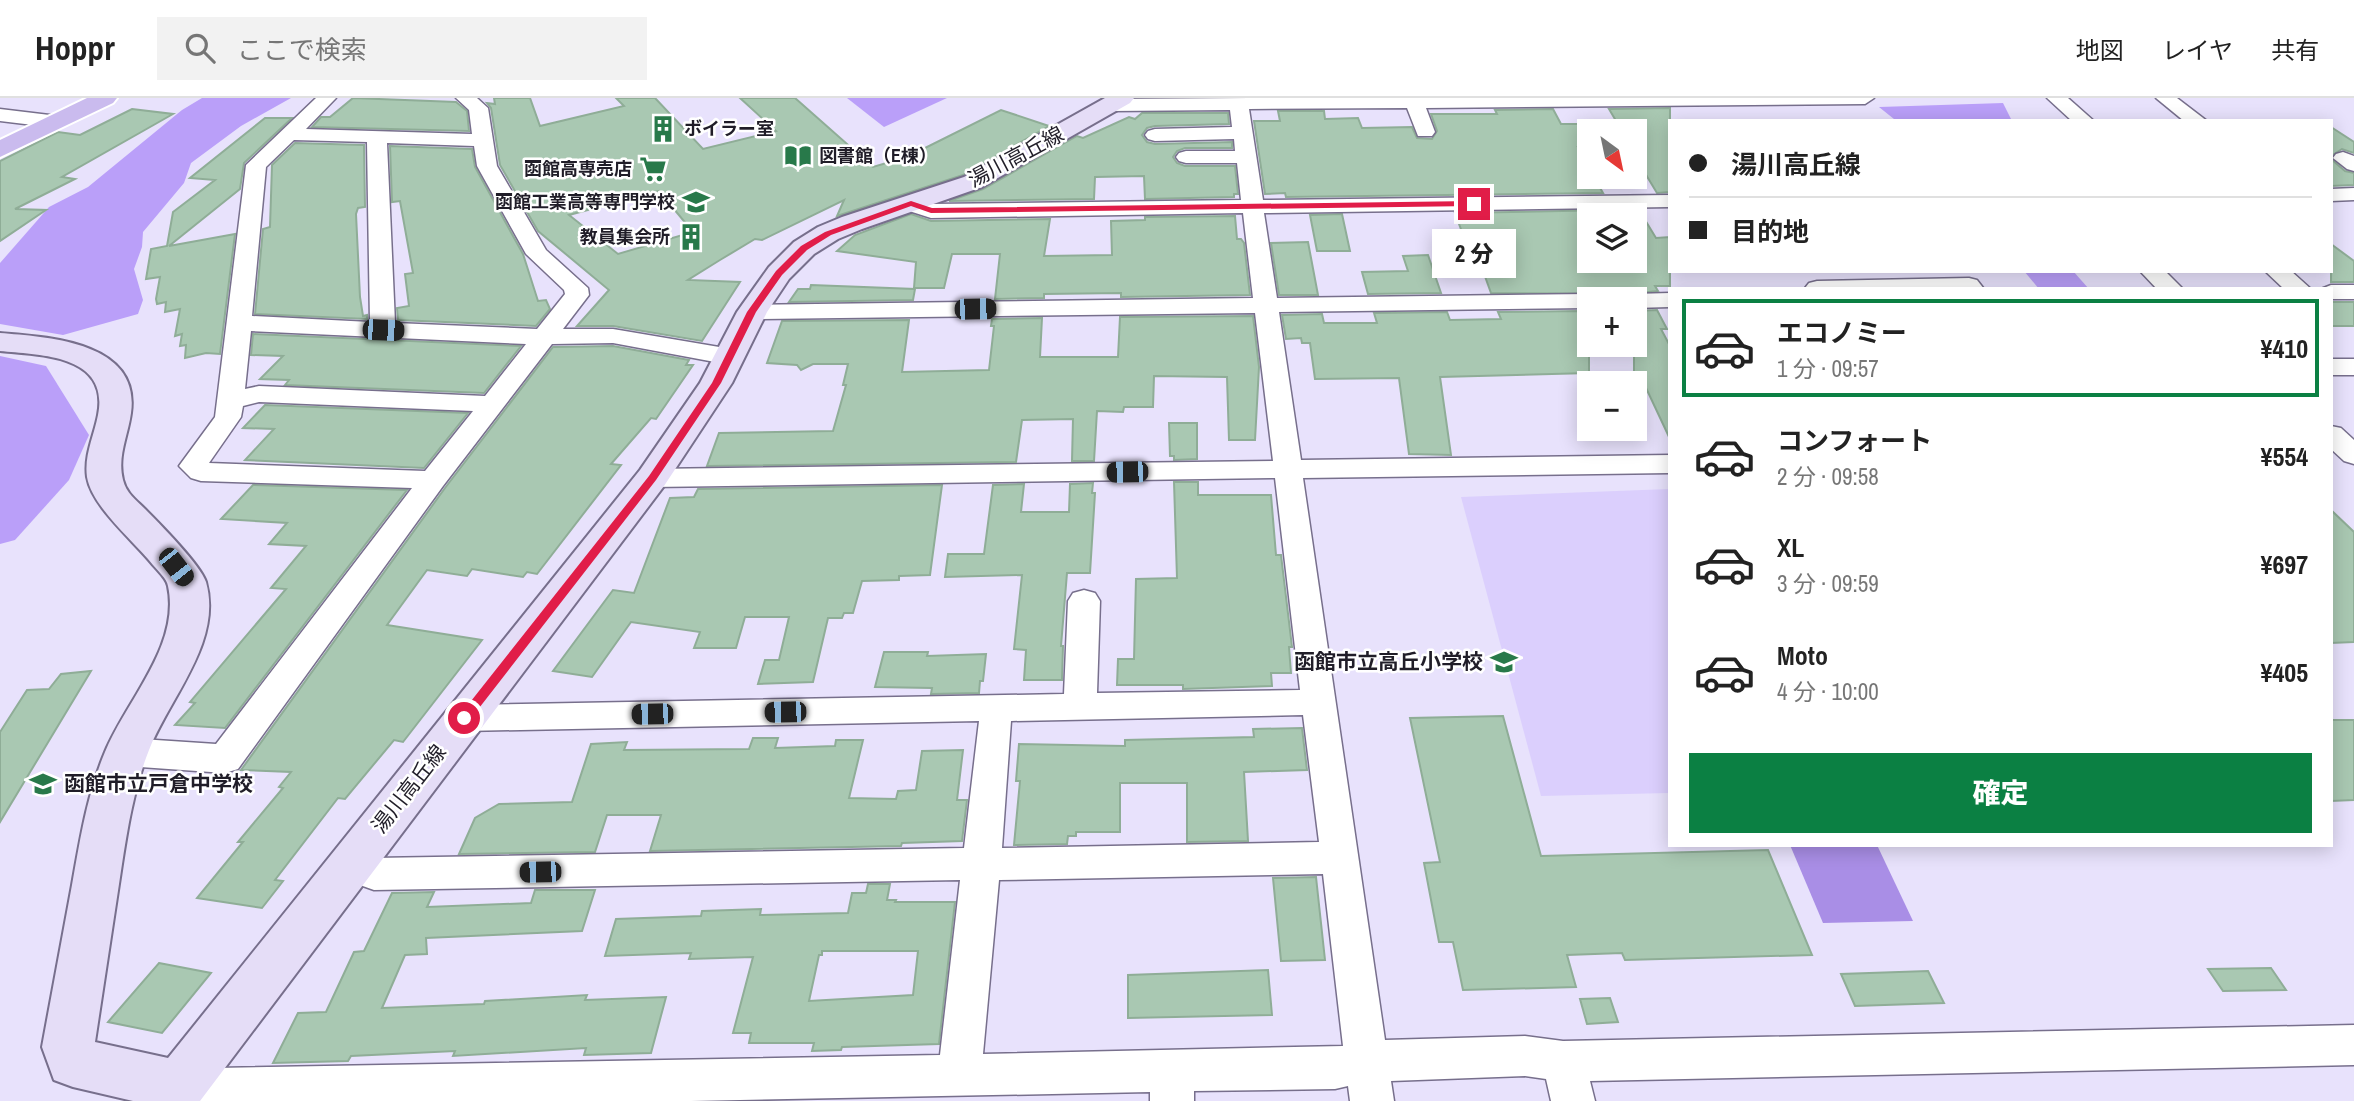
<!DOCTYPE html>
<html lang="ja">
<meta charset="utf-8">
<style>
body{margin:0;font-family:"Archivo Narrow","Noto Sans JP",sans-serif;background:#f2f2f2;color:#222;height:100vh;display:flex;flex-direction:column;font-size:26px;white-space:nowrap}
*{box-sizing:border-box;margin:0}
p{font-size:23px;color:#767676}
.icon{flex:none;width:38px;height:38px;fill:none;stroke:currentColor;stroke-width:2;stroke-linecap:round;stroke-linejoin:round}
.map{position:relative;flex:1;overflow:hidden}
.panel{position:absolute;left:1668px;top:189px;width:665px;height:560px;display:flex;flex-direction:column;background:#fff;border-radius:0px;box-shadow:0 4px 18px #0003}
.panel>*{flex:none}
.banner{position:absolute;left:1668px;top:21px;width:665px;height:154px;border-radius:0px;box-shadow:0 4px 18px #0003;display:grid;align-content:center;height:154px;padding:0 21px;background:#fff}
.needle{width:46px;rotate:147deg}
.buttons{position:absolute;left:1577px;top:21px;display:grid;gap:14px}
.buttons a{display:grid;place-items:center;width:70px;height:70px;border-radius:0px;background:#fff;box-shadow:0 4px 18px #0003;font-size:35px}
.end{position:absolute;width:32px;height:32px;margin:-16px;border:9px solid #e11d48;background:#fff;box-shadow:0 0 0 4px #fff}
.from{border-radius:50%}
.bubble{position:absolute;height:49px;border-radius:0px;background:#fff;box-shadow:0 4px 18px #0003;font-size:23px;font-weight:800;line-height:49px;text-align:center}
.car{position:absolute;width:21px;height:42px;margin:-21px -10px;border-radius:9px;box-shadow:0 0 5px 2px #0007;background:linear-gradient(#222 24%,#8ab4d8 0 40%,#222 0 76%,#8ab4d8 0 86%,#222 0)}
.banner b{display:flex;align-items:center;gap:24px;height:66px;font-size:26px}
.banner b+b{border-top:2px solid #e0e0e0}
.banner i{width:18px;height:18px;background:#222}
ul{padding:12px 0 0;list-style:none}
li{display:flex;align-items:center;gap:21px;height:98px;margin:0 14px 10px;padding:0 7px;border:4px solid transparent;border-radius:0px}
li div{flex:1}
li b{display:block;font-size:26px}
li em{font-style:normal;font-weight:800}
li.current{border-color:#0b8043}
li>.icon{width:63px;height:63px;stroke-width:1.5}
.button{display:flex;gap:14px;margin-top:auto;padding:14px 21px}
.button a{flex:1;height:80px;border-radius:0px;background:#0b8043;color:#fff;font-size:28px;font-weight:800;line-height:80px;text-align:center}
header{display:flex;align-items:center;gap:42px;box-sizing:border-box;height:98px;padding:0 35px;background:#fff;border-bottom:2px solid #e0e0e0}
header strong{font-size:33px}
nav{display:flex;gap:38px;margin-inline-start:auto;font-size:24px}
.search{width:490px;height:63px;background:#f2f2f2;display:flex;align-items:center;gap:18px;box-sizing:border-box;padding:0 24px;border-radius:0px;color:#767676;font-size:26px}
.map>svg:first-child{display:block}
.green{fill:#dbcffd}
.forest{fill:#ba9ff9}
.water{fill:#a98ee6}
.building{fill:#a9c8b2;stroke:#8fad97;stroke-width:2;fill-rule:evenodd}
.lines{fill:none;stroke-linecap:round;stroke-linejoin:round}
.street-casing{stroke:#776f8c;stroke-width:3}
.secondary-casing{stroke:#776f8c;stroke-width:4}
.primary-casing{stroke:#fff;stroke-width:4}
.street{fill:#fff;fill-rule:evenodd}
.secondary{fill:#e5ddf7;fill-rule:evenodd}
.primary{fill:#cabbee;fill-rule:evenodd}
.route{fill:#e11d48}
.labels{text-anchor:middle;stroke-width:5;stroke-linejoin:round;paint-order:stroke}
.far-poi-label{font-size:18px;font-weight:bold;fill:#201d28;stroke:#fff;text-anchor:end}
.street-label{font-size:21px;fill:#201d28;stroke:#fff}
.poi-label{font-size:21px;font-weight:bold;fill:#201d28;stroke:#fff;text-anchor:end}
</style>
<header>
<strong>Hoppr</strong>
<div class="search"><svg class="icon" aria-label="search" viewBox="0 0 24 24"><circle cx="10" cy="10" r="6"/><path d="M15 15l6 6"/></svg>ここで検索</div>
<nav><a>地図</a><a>レイヤ</a><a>共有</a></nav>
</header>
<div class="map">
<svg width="2354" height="1003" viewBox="0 0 2354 1003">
<rect width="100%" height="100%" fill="#e8e2fc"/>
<path class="green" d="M1669,391V695L1541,698L1461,399Z"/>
<g class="forest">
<path d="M202,0H291L241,28L191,65L184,85L143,134L142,149L134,171L143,202L138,216L63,237L0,226V165L49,109L88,89L182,12Z"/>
<path d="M847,0H947L884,29Z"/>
<path d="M2003,5L2012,23H1879L1894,21L1879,9Z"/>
<path d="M2024,173H2073L2089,191H2039Z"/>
<path d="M0,258L46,268L89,337L69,382L15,442L0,446Z"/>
</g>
<path class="water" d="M1790,747H1877L1913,823L1823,825Z"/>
<g class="building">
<path d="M353,0L456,4L467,13L469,33L312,29L321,19H330Z"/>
<path d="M494,0H530L540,28L624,8L616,0H655L703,51L776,33L740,0H795L873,69L907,59L1001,12L1049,28L963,77L837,118L844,102L762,142L755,141L720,162L688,182L740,184L702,243L613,228H577L609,192L538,133L500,67L491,10L487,5L495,6ZM659,93L693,134L618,156L569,117Z"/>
<path d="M1670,10V94L1657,95L1634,57V33H1622L1609,11Z"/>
<path d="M132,11L173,16L62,79L75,81L15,111L46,112L0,143V63L58,34L80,37Z"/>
<path d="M1553,11L1561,26H1589V49H1578L1589,69V79H1594L1603,95L1286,99L1285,95L1265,96L1254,23H1280L1278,13H1324L1325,21L1358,20L1362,30L1412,29L1417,40L1432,41L1437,33L1431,16H1497L1495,12Z"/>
<path d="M1142,15H1228L1229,26L1155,28L1147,30L1142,37L1147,44L1155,46L1232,44V50H1185L1177,53L1173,59L1177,65L1185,68H1235L1238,96H1234V99L1145,101L1144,78L1095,79L1094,101L949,103L983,91L1077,38L1083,40L1129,19L1135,21Z"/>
<path d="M265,20H292L244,65L240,91L169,148L235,136L220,256L206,255L185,260L186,247L180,248L182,236L175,238L180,211L165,214L166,204L157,206L156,201L160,179L146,181L151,151L167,148L173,114L215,82L190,80Z"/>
<path d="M2331,29L2354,44V55L2342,51L2331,58Z"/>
<path d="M295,45L364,47L365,109L358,110L356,116L360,199L363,218L367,217V221L255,216L263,131L270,129L272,67Z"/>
<path d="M390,48L472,51L475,69L523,156L538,203L546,202L550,211L536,228L398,222L397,210L409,208L405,176L413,175L400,103L392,104Z"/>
<path d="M2331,61L2345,73L2354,75V87L2331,88Z"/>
<path d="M1613,112L1615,117H1589V163H1634V112H1639L1656,140L1670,139V188H1655L1658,193L1629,196L1491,195L1473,145H1466L1455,115Z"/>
<path d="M911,116L931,123L1050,121L1044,158L1112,157L1111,123L1145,122V119L1235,118L1237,141H1241L1244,145L1250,197L1121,199V195L1044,196V200L995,201L1000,156H952L944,190H914L916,164L837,153L855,137Z"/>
<path d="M1342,116L1350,153H1317L1310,117Z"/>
<path d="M1308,144L1318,197H1279L1271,145Z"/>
<path d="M2331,146L2354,163V184H2331Z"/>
<path d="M1428,157L1441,195L1368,196L1362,174L1408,173L1403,158Z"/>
<path d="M811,187L915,191L913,202L789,204L798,191H810Z"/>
<rect x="2331" y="204" width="23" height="24"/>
<path d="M1657,212L1667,231H1661L1670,248V341L1639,275H1634V213Z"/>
<path d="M1580,213L1589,229V275L1440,279L1451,357L1409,356L1399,280L1315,281L1310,245H1302L1301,240L1286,241L1282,217L1322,216L1324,225H1377L1374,215L1447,214L1450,222L1501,221L1498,214Z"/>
<path d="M1253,218L1259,269L1255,342H1229L1227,279L1154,278L1153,309H1124L1123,314L1097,313L1094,363H1072L1073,321L1022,322L1016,364L707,368L719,335L833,333L846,287H843L848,266H813L801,272L797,267L767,265L782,223L909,222L902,274L989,272L994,228H991L992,221L1042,220L1040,259H1118L1120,219Z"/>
<path d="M253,236L521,248L484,295L285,287L289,282L260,281L283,258L251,257Z"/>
<path d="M613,248L689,262L686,267H693L656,321L651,320L611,366L621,367L537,476L527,474L523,479L472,471L467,478L427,472L387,527L482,542L403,644L394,642L345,701L338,700L275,782L283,783L262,810L197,800L243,744H238L283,690L279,689L291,674L241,672L445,390L553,249Z"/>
<path d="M265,307L468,315L424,370L245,362L274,331L243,330Z"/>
<path d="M1169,325H1197V361L1174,362V358H1170Z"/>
<path d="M1174,384H1198V397H1271L1276,457H1281L1292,549H1289L1291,575H1271L1272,588L1183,591V587H1117L1118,561H1134L1136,481L1177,480Z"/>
<path d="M1093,385L1092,395H1095L1090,475H1067L1061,548H1063L1062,582H1024L1026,552L1014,551L1022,477L945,479L948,456H984L993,387L1024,386L1021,414H1069L1070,386Z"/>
<path d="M253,387L407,392L225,630L175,627L195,605L190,604L286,491L271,490L306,448L269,446L287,425L221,421Z"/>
<path d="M942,387L930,477L899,478V482L862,483L853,515H844L842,520H828L813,584L758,586L765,562H779L789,519H745L736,550H694L700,534L631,524L592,579L553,573L613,492L634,495L670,400L694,399L698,391Z"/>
<path d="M2331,412L2354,434V544L2331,545Z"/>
<path d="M884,554H928L927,558L986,556L983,583H980L979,595L931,596L932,590L875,589Z"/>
<path d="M91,573L0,724V634L27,592L49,591L61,576Z"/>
<path d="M1503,618L1541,758L1768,752L1812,857L1625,862L1622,855L1567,857L1576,889L1463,892L1453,844H1439L1424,765L1440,764L1410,620Z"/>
<path d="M2331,622H2354V702L2331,703Z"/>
<path d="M1302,630L1307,672L1244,674L1248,743L1187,744V685H1120V734H1076V738H1068L1067,746L1014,747L1020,683H1016L1019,646L1125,648V642L1254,639L1253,631Z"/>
<path d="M753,640H778L775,650L835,648L836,642H863L849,700L896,701L898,693L916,692L922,653L963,652L957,702H967L962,743L902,745L901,748L650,753L661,717H607L595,754L459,756L475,720L499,706L572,704L591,646L627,644L624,652L749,651Z"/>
<path d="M1316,779L1325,862L1281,863L1273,780Z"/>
<path d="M868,786H890L887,802H896L895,804H955L939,946L842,949L841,952L812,953L814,945H749L751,935H733L753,859L689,861L691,855L605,858L616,821L701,818L702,813L761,811L760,817L848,815L852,795H866ZM822,853H918L913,897L809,903L819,857H822Z"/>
<path d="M535,792H595L582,833L426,840L427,856L405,857L382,910L484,906L485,903L587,897L585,902L666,899L651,955L584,957L586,950L453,958L455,953L351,958L348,963L273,965L298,915L326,914L354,854L364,853L392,795L434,794L427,809L531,805Z"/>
<path d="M159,865L211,875L162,935L108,924Z"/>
<path d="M2271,870L2286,892L2223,893L2208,871Z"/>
<path d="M1268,872L1272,917L1128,920V877Z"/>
<path d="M1928,873L1944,905L1855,908L1841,876Z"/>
<path d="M1610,900L1618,924L1587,926L1580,901Z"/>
</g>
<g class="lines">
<defs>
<g id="street">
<path d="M316,0H336L306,31L472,36L469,12L456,0H477L488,10L497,68L546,152L588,190L589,197L563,231H613L731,251L740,254L744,259L740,264L731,267L613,245L552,246L443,388L238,671L225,675L126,668L114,664L108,654L114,644L126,640L216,646L412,390L201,383L191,380L179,368L215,319L246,67ZM294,42L367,44L370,224L252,218L266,69ZM387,45L474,48L477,68L526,156L564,192L565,196L537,231L395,225ZM251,233L526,246L485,298L259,288L245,291ZM259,304L473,313L425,373L209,365L241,319L243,308Z"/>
<path d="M1249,0H1874L1865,6L1426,10L1435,34L1432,38H1418L1407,10L1249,11L1263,102L1670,97V109L1264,115L1277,200L1589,196L1600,201H1589V210L1279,214L1301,362L1670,357V375L1303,380L1385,942L1525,938L1563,943L2354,927V967L1590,983L1595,1003H1551L1546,981L1525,978L1391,983L1394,1003H1350L1348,988L1335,991L1194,993V1003H1150V994L691,1003H164L157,988L164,973L179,967L216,970L940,957L960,782L374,792L360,787L355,776L360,765L374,760L964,750L979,623L464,633L452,629L447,620L452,611L464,607L1064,596L1068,503L1073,495L1084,492L1095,495L1100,503L1097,595L1300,592L1275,380L652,389L642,386L638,380L642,374L652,371L1273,363L1255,215L752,221L743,219L740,214L743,209L752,207L1253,200L1243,115L931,120L903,111L900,106L903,101L911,100L933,106L1241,102L1237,65H1186L1179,63L1176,59L1179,55L1186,53H1235L1234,41L1155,43L1148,41L1145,37L1148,33L1155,31L1232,29L1230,12L1111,13L1101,7L1111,1ZM1303,617L1319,744L1002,750L1011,623ZM1323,776L1343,948L983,956L999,782Z"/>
<path d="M2047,0H2068L2094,23H2072Z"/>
<path d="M2156,0H2177L2207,23H2184Z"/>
<path d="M0,11L58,18L68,24L58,30L0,23Z"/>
<path d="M2343,54L2354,58V73L2347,71L2333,60L2336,56Z"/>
<path d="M2354,90V102L2331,103V91Z"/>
<path d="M2140,173H2165L2183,191H2157Z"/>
<path d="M2265,173H2291L2311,191H2284Z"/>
<path d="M1969,180L1977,182L1984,191L1805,190L1809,185L1817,183Z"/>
<path d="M2331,187H2354V201H2331V191H2321Z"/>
<path d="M1670,195V209L1634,210V201H1623L1634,196Z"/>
<rect x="2331" y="261" width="23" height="16"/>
<path d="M2331,328L2341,330L2354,342V366L2344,363L2331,351Z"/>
</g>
<path id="secondary" d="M1105,0H1134L1130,5L982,89L862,131L838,141L814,156L789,181L767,214L732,285L664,388L200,1003H133L73,989L54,982L42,949C52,895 62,841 72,787C80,742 87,697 105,654C126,603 181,547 168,488C167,481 158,473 153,467C134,443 92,409 87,379C84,357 94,338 98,317C110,257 41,257 0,253V235C49,239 141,244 131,315C128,338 117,358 123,382C126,395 136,402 145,411C159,425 201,468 206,484C223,544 169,600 149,652C132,695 126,740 119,786C111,839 103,891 95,944L168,960L640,372L700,285L737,214L769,169L794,144L818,129L842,119L964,79Z"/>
<path id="primary" d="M87,0H117L113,5L0,59V42Z"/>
</defs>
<use href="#street" class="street-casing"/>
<use href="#secondary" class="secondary-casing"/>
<use href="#primary" class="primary-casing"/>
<use href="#street" class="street"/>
<use href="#secondary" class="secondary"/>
<use href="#primary" class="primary"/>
</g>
<path class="route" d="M911,103L932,110L1474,103L1478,106L1474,108L931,115L911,108L831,137L807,152L782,177L756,214L721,285L656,382L469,623H460V617L649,378L712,285L747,214L776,173L801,148L825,134Z"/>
<defs>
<symbol id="building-bare" viewBox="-9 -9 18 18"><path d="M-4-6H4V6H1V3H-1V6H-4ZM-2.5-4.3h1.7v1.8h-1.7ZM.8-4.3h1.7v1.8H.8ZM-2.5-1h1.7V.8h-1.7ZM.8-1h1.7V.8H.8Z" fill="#28794a" stroke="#fff" stroke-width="2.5" paint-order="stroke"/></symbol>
<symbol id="library-bare" viewBox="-9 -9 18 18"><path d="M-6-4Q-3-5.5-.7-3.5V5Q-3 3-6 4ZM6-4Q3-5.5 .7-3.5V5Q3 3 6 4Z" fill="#28794a" stroke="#fff" stroke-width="2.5" paint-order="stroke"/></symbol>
<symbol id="supermarket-bare" viewBox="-9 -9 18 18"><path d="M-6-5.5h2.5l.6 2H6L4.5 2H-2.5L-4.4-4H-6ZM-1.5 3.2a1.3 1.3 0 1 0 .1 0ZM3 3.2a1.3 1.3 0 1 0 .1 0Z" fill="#28794a" stroke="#fff" stroke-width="2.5" paint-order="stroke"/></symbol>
<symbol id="university-bare" viewBox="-9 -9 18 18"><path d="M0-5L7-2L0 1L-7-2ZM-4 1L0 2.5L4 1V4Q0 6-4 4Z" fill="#28794a" stroke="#fff" stroke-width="2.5" paint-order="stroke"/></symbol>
<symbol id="school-bare" viewBox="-9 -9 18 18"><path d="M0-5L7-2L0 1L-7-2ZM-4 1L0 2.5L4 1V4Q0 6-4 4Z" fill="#28794a" stroke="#fff" stroke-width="2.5" paint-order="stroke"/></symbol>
</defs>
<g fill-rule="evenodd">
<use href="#building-bare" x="644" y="12" width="38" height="38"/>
<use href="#library-bare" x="779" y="39" width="38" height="38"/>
<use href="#supermarket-bare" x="634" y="52" width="38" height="38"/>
<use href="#university-bare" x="677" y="85" width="38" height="38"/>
<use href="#building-bare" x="672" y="120" width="38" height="38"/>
<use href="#school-bare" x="1485" y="545" width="38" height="38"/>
<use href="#school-bare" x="24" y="667" width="38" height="38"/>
</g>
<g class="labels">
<g class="far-poi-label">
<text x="684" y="37" text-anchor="start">ボイラー室</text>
<text x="819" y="64" text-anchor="start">図書館（E棟）</text>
<text x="632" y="77">函館高専売店</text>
<text x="675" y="110">函館工業高等専門学校</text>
<text x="670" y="145">教員集会所</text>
</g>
<g class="street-label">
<text transform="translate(1016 59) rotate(-28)" y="7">湯川高丘線</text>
<text transform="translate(409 691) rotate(-52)" y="7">湯川高丘線</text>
</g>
<g class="poi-label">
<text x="1483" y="571">函館市立高丘小学校</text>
<text x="64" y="693" text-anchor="start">函館市立戸倉中学校</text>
</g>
</g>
</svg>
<div class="buttons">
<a><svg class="needle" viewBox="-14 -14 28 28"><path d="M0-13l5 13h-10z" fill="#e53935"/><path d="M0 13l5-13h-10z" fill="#767676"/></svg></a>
<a><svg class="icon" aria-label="layers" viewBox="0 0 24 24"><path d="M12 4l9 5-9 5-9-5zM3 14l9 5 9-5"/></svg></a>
<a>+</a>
<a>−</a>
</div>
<i class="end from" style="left:464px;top:620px"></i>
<i class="end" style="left:1474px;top:106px"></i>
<div class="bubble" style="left:1432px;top:131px;width:84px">2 分</div>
<i class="car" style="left:975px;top:211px;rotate:89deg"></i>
<i class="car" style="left:383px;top:232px;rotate:92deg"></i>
<i class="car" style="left:1127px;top:374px;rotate:269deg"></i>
<i class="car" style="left:176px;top:469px;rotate:142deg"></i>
<i class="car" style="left:785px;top:614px;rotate:269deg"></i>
<i class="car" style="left:652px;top:616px;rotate:269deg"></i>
<i class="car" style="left:540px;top:774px;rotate:269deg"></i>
<div class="banner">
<b><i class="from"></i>湯川高丘線</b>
<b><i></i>目的地</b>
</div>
<section class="panel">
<ul>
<li class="current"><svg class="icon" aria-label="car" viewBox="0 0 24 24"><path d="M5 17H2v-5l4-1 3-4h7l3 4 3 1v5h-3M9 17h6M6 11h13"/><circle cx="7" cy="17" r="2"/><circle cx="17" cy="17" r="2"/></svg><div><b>エコノミー</b><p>1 分 · 09:57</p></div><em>¥410</em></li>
<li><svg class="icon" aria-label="car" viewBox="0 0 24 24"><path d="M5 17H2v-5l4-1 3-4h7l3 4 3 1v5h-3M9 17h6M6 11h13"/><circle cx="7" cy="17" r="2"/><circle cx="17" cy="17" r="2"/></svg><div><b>コンフォート</b><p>2 分 · 09:58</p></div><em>¥554</em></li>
<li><svg class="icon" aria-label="car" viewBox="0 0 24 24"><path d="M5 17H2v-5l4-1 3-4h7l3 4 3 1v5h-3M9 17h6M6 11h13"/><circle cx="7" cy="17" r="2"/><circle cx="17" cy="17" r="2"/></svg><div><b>XL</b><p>3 分 · 09:59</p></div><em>¥697</em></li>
<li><svg class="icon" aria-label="car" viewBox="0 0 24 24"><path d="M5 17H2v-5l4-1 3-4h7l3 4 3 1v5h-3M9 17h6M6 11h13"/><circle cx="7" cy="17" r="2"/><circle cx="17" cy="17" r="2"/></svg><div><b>Moto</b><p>4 分 · 10:00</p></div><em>¥405</em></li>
</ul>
<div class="button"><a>確定</a></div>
</section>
</div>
